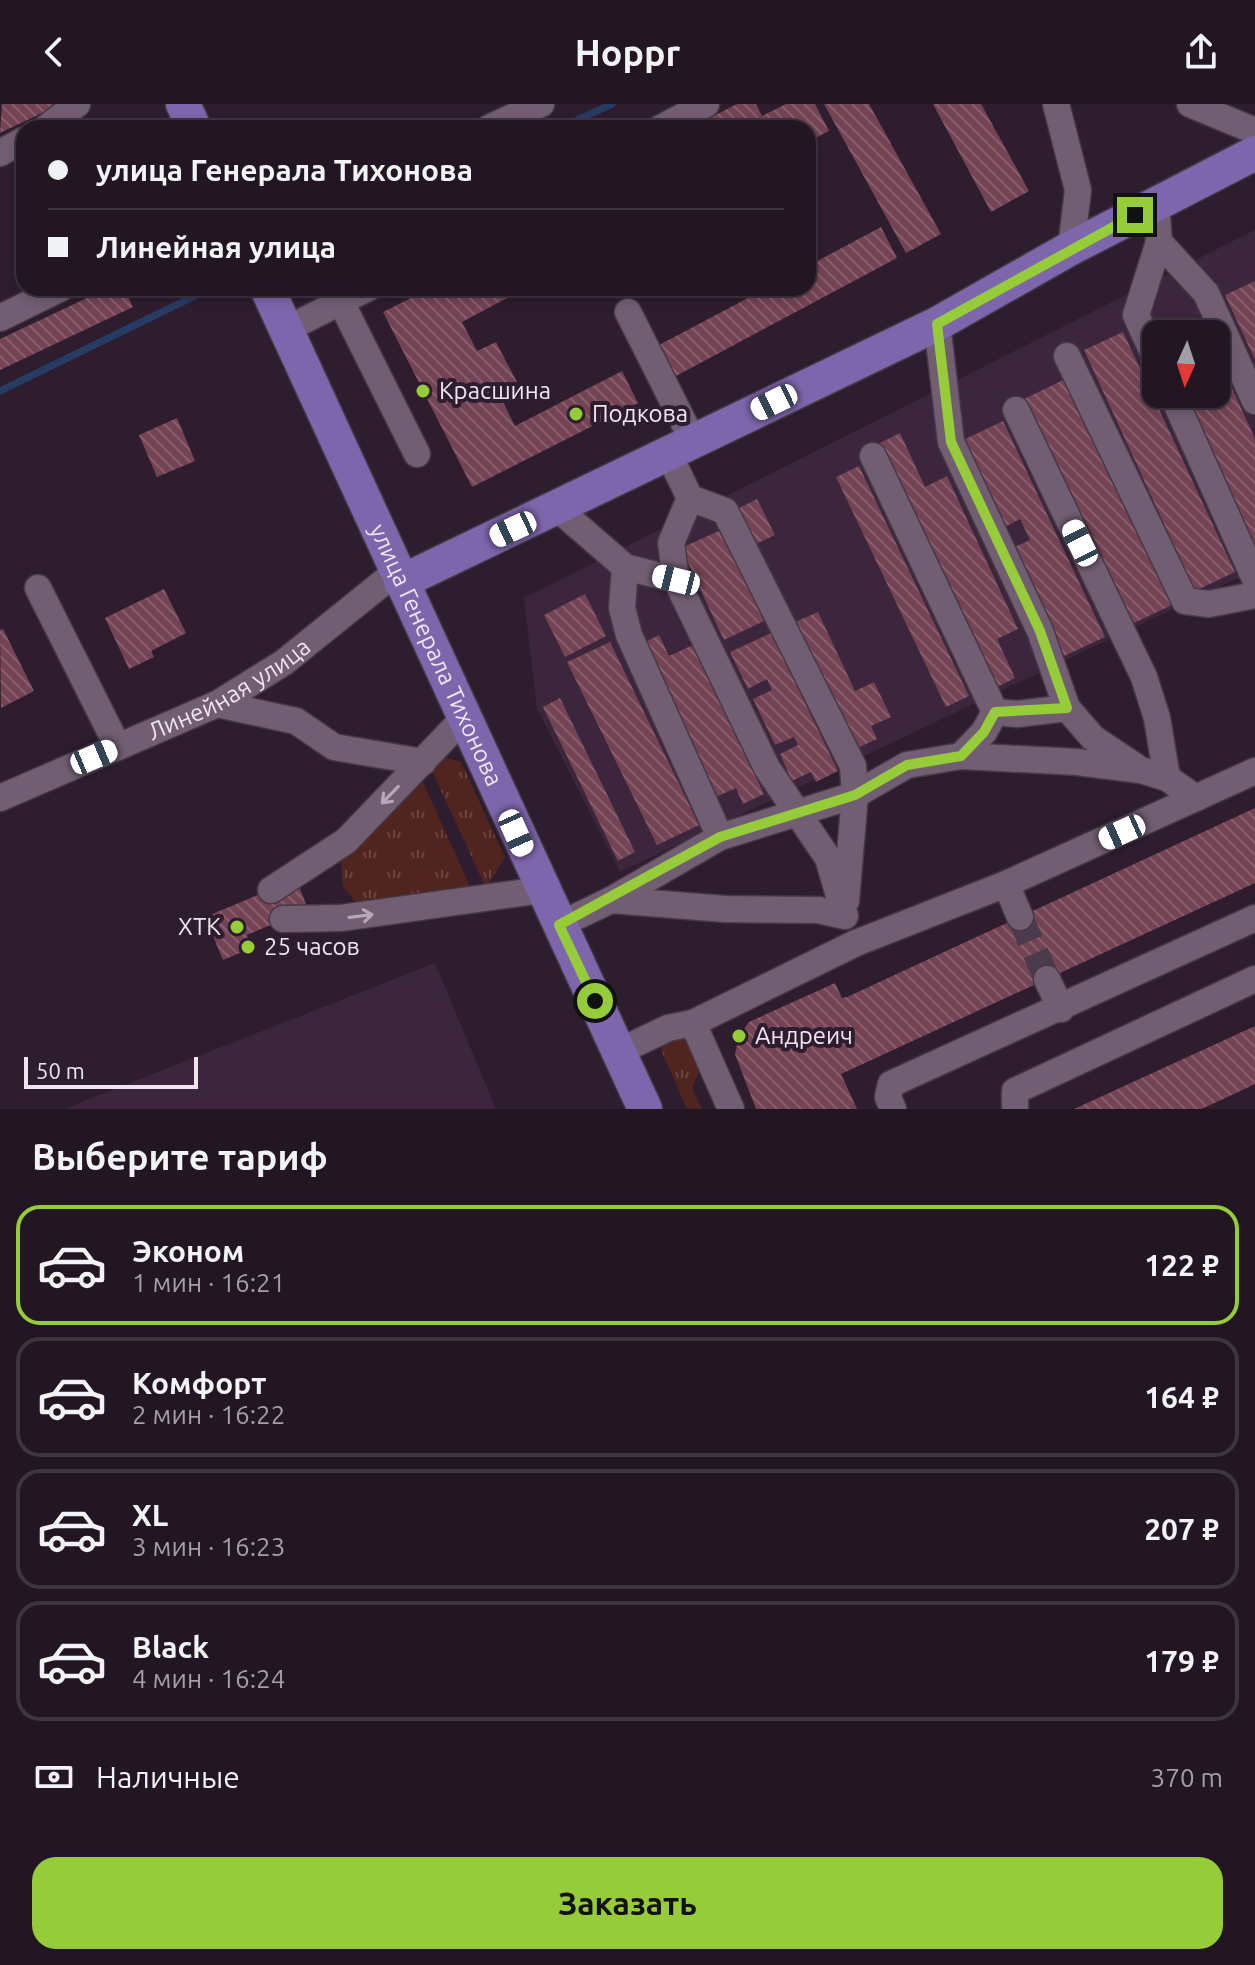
<!DOCTYPE html>
<html lang="ru">
<meta charset="utf-8">
<style>
body{margin:0;font-family:Ubuntu,sans-serif;background:#2e2330;color:#f1f3f6;height:100vh;display:flex;flex-direction:column;font-size:30px;white-space:nowrap}
*{box-sizing:border-box;margin:0}
p{font-size:26px;color:#a29fa6}
.icon{flex:none;width:44px;height:44px;fill:none;stroke:currentColor;stroke-width:2;stroke-linecap:round;stroke-linejoin:round}
.map{position:relative;height:1005px;overflow:hidden}
.sheet{display:flex;flex-direction:column;background:#221623;flex:1}
.sheet>*{flex:none}
.top-card{position:absolute;left:16px;top:16px;width:800px;height:176px;border-radius:24px;box-shadow:0 4px 12px #0003,0 0 0 2px #3f3541;display:grid;align-content:center;height:176px;padding:0 32px;background:#221623}
.needle{width:52px;rotate:183deg}
.fabs{position:absolute;left:1142px;top:216px;display:grid;gap:16px}
.fabs a{display:grid;place-items:center;width:88px;height:88px;border-radius:16px;background:#221623;box-shadow:0 4px 12px #0003,0 0 0 2px #3f3541;font-size:40px}
.scale{position:absolute;left:24px;bottom:20px;width:174px;box-sizing:border-box;padding-left:8px;border:4px solid #f0e4f0;border-top:0;font-size:22px;line-height:28px;white-space:nowrap;color:#f0e4f0;-webkit-text-stroke:6px #2e1d2f;paint-order:stroke}
.end{position:absolute;width:36px;height:36px;margin:-18px;border:10px solid #96cc39;background:#111;box-shadow:0 0 0 4px #111}
.from{border-radius:50%}
.car{position:absolute;width:24px;height:48px;margin:-24px -12px;border-radius:10px;box-shadow:0 0 6px 2px #0007;background:linear-gradient(#fff 24%,#345 0 40%,#fff 0 76%,#345 0 86%,#fff 0)}
.top-card b{display:flex;align-items:center;gap:28px;height:76px;font-size:30px}
.top-card b+b{border-top:2px solid #3f3541}
.top-card i{width:20px;height:20px;background:#f1f3f6}
ul{padding:0;list-style:none}
li{display:flex;align-items:center;gap:24px;height:120px;margin:0 16px 12px;padding:0 16px;border:4px solid #3f3541;border-radius:24px}
li div{flex:1}
li b{display:block;font-size:30px}
li em{font-style:normal;font-weight:700}
li.active{border-color:#96cc39}
li>.icon{width:72px;height:72px;stroke-width:1.5}
h2{padding:0 32px;font-size:36px;line-height:96px}
.pay{display:flex;align-items:center;gap:20px;height:88px;padding:0 32px;font-size:30px}
.pay p{margin-inline-start:auto}
.primary-button{display:flex;gap:16px;margin-top:auto;padding:16px 32px}
.primary-button a{flex:1;height:92px;border-radius:24px;background:#96cc39;color:#111;font-size:32px;font-weight:700;line-height:92px;text-align:center}
header{display:flex;justify-content:space-between;align-items:center;height:104px;padding:0 32px;background:#221623;font-size:36px;font-weight:700}
.map>svg:first-child{display:block}
.built{fill:#3c263d;fill-rule:evenodd}
.grass{fill:url(#grass-tufts)}
.lines{fill:none;stroke-linecap:round;stroke-linejoin:round}
.stream{stroke:#273c62;stroke-width:7}
.building{fill:url(#building-back-hatch)}
.minor-tunnel{stroke:#4b3b4c;stroke-width:26;stroke-dasharray:26 13;stroke-linecap:butt}
.minor-casing{stroke:#463847;stroke-width:29}
.major-casing{stroke:#463847;stroke-width:37}
.minor{stroke:#725e73;stroke-width:26}
.major{stroke:#7e66ac;stroke-width:34}
.oneway{stroke:#b7a8b8}
.route{stroke:#96cc39;stroke-width:10}
.poi-dot{fill:#96cc39;stroke:#2e1d2f;stroke-width:3}
.labels{text-anchor:middle;stroke-width:8;stroke-linejoin:round;paint-order:stroke}
.poi-label{font-size:24px;fill:#f0e4f0;stroke:#2e1d2f;text-anchor:start}
.street-label{font-size:24px;fill:#f0e4f0;stroke:#2e1d2f}
</style>
<header><svg class="icon" aria-label="back" viewBox="0 0 24 24"><path d="M15 5l-7 7 7 7"/></svg>Hoppr<svg class="icon" aria-label="share" viewBox="0 0 24 24"><path d="M12 15V3M7 8l5-5 5 5M5 13v7h14v-7"/></svg></header>
<div class="map">
<svg width="1255" height="1005" viewBox="0 0 1255 1005">
<defs>
<pattern id="grass-tufts" width="24" height="20" patternUnits="userSpaceOnUse" patternTransform="scale(2)"><rect width="24" height="20" fill="#50251f"/><path d="M3 7l-1-3M5 7V3M7 7l1-3M15 17l-1-3M17 17v-4M19 17l1-3" fill="none" stroke="#6a4440"/></pattern>
<pattern id="building-back-hatch" width="6" height="6" patternUnits="userSpaceOnUse" patternTransform="scale(2)"><rect width="6" height="6" fill="#744354"/><path d="M-1 5l2 2M0 0l6 6M5-1l2 2" fill="none" stroke="#885e6d"/></pattern>
</defs>
<rect width="100%" height="100%" fill="#2e1d2f"/>
<g class="built">
<path d="M1255,126V466L620,768L537,605L524,494ZM1156,230H1216V290H1156Z"/>
<path d="M435,859L496,1005H64Z"/>
</g>
<g class="grass">
<path d="M446,654L461,658L505,753L486,784L431,665Z"/>
<path d="M421,674L473,789L368,801L356,798L343,782L341,757Z"/>
<path d="M677,931L688,935L701,963L692,984L702,1005H687L658,939Z"/>
</g>
<g class="lines">
<g class="stream">
<path d="M560,24L612,0"/>
<path d="M0,287L211,184"/>
</g>
</g>
<g class="building">
<path d="M2,0H61L0,29Z"/>
<path d="M737,0H756L762,12L786,0H815L829,27L808,38V24H690Z"/>
<path d="M824,0H869L941,130L906,149Z"/>
<path d="M933,0H981L1029,87L991,108Z"/>
<path d="M881,123L897,154L676,272L659,241L767,184H808V162Z"/>
<path d="M1255,177V256L1225,191Z"/>
<path d="M108,184H124L133,203L0,266V235Z"/>
<path d="M431,184H526L462,218L477,247L496,238L517,278L498,288L515,322L622,267L638,299L472,383L383,208Z"/>
<path d="M1123,228L1235,468L1195,487L1084,246Z"/>
<path d="M1216,249L1255,335V444L1185,290H1216Z"/>
<path d="M1063,276L1172,501L1132,520L1024,295Z"/>
<path d="M177,314L195,357L157,373L139,331Z"/>
<path d="M1003,317L1105,533L1062,553L1010,445L1030,436L1020,415L1001,425L959,338Z"/>
<path d="M900,329L925,383L947,372L1018,525L997,535L1015,574L995,584L880,339Z"/>
<path d="M859,362L969,592L946,603L836,373Z"/>
<path d="M757,395L775,431L756,440L739,404Z"/>
<path d="M721,426L764,517L724,536L681,444Z"/>
<path d="M164,485L186,529L151,547L154,553L129,565L105,514Z"/>
<path d="M585,490L606,532L565,553L544,511Z"/>
<path d="M818,508L855,587L874,578L891,613L871,622L877,635L855,645L795,518Z"/>
<path d="M3,525L34,587L1,604L0,526Z"/>
<path d="M771,529L838,667L816,678L811,668L792,677L780,650L798,641L794,633L775,641L753,595L772,586L767,575L748,585L730,548Z"/>
<path d="M659,531L669,552L693,541L764,690L743,700L736,684L714,694L641,540Z"/>
<path d="M610,538L699,721L657,741L567,558Z"/>
<path d="M560,594L635,748L618,757L543,603Z"/>
<path d="M1255,704V779L841,970L857,1005H756L735,950L739,932L749,918L835,879L842,894L847,893Z"/>
<path d="M296,775L308,805L247,831L252,844L223,856L205,813Z"/>
<path d="M1255,922V980L1217,998L1201,1005H1074Z"/>
</g>
<g class="lines">
<path class="minor-tunnel" d="M1020,813L1047,875"/>
<defs>
<g id="minor">
<path d="M1056,0L1078,86L1071,144"/>
<path d="M1190,0L1255,27"/>
<path d="M46,24L77,0"/>
<path d="M489,24L541,0"/>
<path d="M661,24L706,0"/>
<path d="M0,49L24,36"/>
<path d="M1156,100L1159,138L1206,189L1255,297"/>
<path d="M342,200L417,350"/>
<path d="M628,208L693,337"/>
<path d="M0,214L61,184"/>
<path d="M937,220L951,338L1040,527L1067,604L1093,634L1135,662"/>
<path d="M285,226L368,184"/>
<path d="M1067,252L1185,497L1209,500L1255,491"/>
<path d="M1156,255L1136,211L1159,138"/>
<path d="M1172,290L1255,475"/>
<path d="M1016,306L1144,573L1157,614L1167,674"/>
<path d="M668,349L690,394L725,407L853,662L855,691L846,797"/>
<path d="M873,352L995,608L1017,610L1067,604"/>
<path d="M557,404L625,463L676,476L767,664L828,754L845,812L818,806L725,805L611,796L559,821"/>
<path d="M625,463L622,504L629,531L720,733"/>
<path d="M676,476L671,439L690,394"/>
<path d="M38,484L118,643"/>
<path d="M217,600L296,617L334,643L423,658"/>
<path d="M961,652L984,628L995,608"/>
<path id="s1" d="M0,694L217,600L283,559L396,468"/>
<path d="M1006,780L1020,813"/>
<path d="M271,786L346,737L463,615"/>
<path d="M611,796L720,733L855,691L907,661L961,652L1077,658L1141,666L1167,674L1196,694"/>
<path d="M283,815L341,814L542,786"/>
<path d="M1047,875L1061,905"/>
<path d="M693,919L731,1005"/>
<path d="M618,948L668,924L693,919L856,839L1006,780L1255,667"/>
<path d="M893,1005L888,993L891,980L1255,814"/>
<path d="M1015,1005V987L1255,875"/>
</g>
<g id="major">
<path d="M183,0L194,24"/>
<path id="s2" d="M267,184L645,1005"/>
<path d="M401,478L937,220L1071,144L1255,49"/>
</g>
</defs>
<use href="#minor" class="minor-casing"/>
<use href="#major" class="major-casing"/>
<use href="#minor" class="minor"/>
<use href="#major" class="major"/>
</g>
<defs><path id="oneway-shaft" d="M-6 0H5M1.5-3L5.5 0L1.5 3" fill="none" stroke-width="1.6" stroke-linecap="round" stroke-linejoin="round" transform="scale(2)"/></defs>
<g class="oneway">
<use href="#oneway-shaft" transform="translate(390 691) rotate(134)"/>
<use href="#oneway-shaft" transform="translate(361 812) rotate(-7)"/>
</g>
<g class="lines">
<path class="route" d="M595,897L559,821L720,733L855,691L907,661L961,652L984,628L995,608L1067,604L1040,527L951,338L937,220L1135,111"/>
</g>
<g class="poi-dot">
<circle cx="423" cy="287" r="8"/>
<circle cx="576" cy="310" r="8"/>
<circle cx="237" cy="823" r="8"/>
<circle cx="248" cy="843" r="8"/>
<circle cx="739" cy="932" r="8"/>
</g>
<g class="labels">
<g class="poi-label">
<text x="439" y="295">Красшина</text>
<text x="592" y="318">Подкова</text>
<text x="221" y="831" text-anchor="end">ХТК</text>
<text x="264" y="851">25 часов</text>
<text x="755" y="940">Андреич</text>
</g>
<g class="street-label">
<text dy="8" stroke="none"><textPath href="#s2" startOffset="404">улица Генерала Тихонова</textPath></text>
<text dy="8" stroke="none"><textPath href="#s1" startOffset="254">Линейная улица</textPath></text>
</g>
</g>
</svg>
<div class="fabs">
<a><svg class="needle" viewBox="-14 -14 28 28"><path d="M0-13l5 13h-10z" fill="#e53935"/><path d="M0 13l5-13h-10z" fill="#a29fa6"/></svg></a>
</div>
<div class="scale">50 m</div>
<i class="end from" style="left:595px;top:897px"></i>
<i class="end" style="left:1135px;top:111px"></i>
<i class="car" style="left:774px;top:298px;rotate:244deg"></i>
<i class="car" style="left:513px;top:425px;rotate:245deg"></i>
<i class="car" style="left:1080px;top:439px;rotate:334deg"></i>
<i class="car" style="left:676px;top:476px;rotate:284deg"></i>
<i class="car" style="left:94px;top:653px;rotate:67deg"></i>
<i class="car" style="left:1122px;top:728px;rotate:246deg"></i>
<i class="car" style="left:516px;top:729px;rotate:156deg"></i>
<div class="top-card">
<b><i class="from"></i>улица Генерала Тихонова</b>
<b><i></i>Линейная улица</b>
</div>
</div>
<section class="sheet">
<h2>Выберите тариф</h2>
<ul>
<li class="active"><svg class="icon" aria-label="car" viewBox="0 0 24 24"><path d="M5 17H2v-5l4-1 3-4h7l3 4 3 1v5h-3M9 17h6M6 11h13"/><circle cx="7" cy="17" r="2"/><circle cx="17" cy="17" r="2"/></svg><div><b>Эконом</b><p>1 мин · 16:21</p></div><em>122 ₽</em></li>
<li><svg class="icon" aria-label="car" viewBox="0 0 24 24"><path d="M5 17H2v-5l4-1 3-4h7l3 4 3 1v5h-3M9 17h6M6 11h13"/><circle cx="7" cy="17" r="2"/><circle cx="17" cy="17" r="2"/></svg><div><b>Комфорт</b><p>2 мин · 16:22</p></div><em>164 ₽</em></li>
<li><svg class="icon" aria-label="car" viewBox="0 0 24 24"><path d="M5 17H2v-5l4-1 3-4h7l3 4 3 1v5h-3M9 17h6M6 11h13"/><circle cx="7" cy="17" r="2"/><circle cx="17" cy="17" r="2"/></svg><div><b>XL</b><p>3 мин · 16:23</p></div><em>207 ₽</em></li>
<li><svg class="icon" aria-label="car" viewBox="0 0 24 24"><path d="M5 17H2v-5l4-1 3-4h7l3 4 3 1v5h-3M9 17h6M6 11h13"/><circle cx="7" cy="17" r="2"/><circle cx="17" cy="17" r="2"/></svg><div><b>Black</b><p>4 мин · 16:24</p></div><em>179 ₽</em></li>
</ul>
<div class="pay"><svg class="icon" aria-label="cash" viewBox="0 0 24 24"><path d="M3 7h18v10H3z"/><circle cx="12" cy="12" r="2"/></svg>Наличные<p>370 m</p></div>
<div class="primary-button"><a>Заказать</a></div>
</section>
